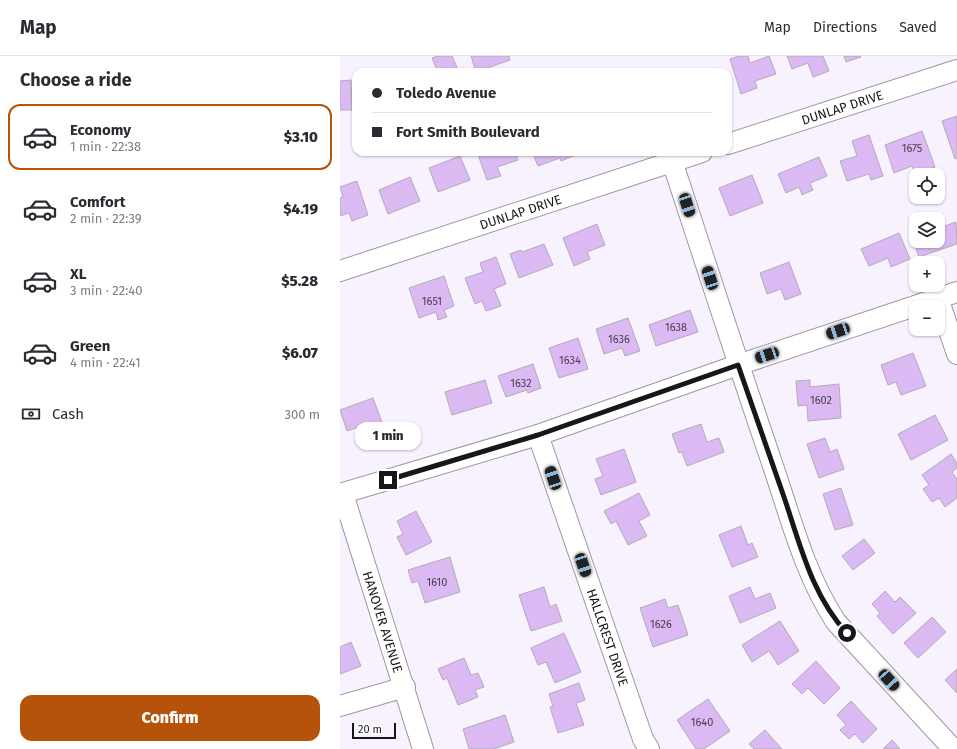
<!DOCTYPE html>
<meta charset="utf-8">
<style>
body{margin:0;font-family:"Fira Sans",sans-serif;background:#f7f7f7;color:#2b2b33;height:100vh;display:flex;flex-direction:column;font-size:15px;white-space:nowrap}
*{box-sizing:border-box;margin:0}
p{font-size:13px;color:#7c7c81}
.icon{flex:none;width:22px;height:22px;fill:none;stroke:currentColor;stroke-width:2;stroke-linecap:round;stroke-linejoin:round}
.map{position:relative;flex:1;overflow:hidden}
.details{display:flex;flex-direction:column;background:#fff;width:340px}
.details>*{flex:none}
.guide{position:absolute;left:12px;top:12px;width:380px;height:88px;border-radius:12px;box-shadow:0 1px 3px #0004;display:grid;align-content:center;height:88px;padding:0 20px;background:#fff}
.fabs{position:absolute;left:569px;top:112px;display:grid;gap:8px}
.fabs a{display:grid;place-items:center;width:36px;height:36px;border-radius:8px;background:#fff;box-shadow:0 1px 3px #0004;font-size:20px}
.scale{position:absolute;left:12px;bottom:10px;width:44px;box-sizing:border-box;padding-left:4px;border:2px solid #19161b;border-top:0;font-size:11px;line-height:14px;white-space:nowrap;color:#19161b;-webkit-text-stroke:3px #fff;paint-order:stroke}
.end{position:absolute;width:18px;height:18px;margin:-9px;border:5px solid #19161b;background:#fff;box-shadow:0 0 0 2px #fff}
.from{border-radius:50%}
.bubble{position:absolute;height:28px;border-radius:12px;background:#fff;box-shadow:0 1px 3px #0004;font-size:13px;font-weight:800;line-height:28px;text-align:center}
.car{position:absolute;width:12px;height:24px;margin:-12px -6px;border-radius:5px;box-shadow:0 0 3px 1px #0007;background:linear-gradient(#222 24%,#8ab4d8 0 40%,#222 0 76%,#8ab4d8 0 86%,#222 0)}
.guide b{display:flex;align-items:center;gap:14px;height:38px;font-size:15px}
.guide b+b{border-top:1px solid #e1e1e2}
.guide i{width:10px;height:10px;background:#2b2b33}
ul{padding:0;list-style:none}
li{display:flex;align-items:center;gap:12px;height:66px;margin:0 8px 6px;padding:0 12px;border:2px solid transparent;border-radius:12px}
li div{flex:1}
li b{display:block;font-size:15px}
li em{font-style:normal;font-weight:800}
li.current{border-color:#b45309}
li>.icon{width:36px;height:36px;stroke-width:1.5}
h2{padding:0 20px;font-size:18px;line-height:48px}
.pay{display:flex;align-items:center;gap:10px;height:44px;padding:0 20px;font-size:15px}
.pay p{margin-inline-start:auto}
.action{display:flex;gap:8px;margin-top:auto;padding:8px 20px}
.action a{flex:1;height:46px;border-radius:12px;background:#b45309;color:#fff;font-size:16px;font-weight:800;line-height:46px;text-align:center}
header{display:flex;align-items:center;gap:24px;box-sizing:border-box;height:56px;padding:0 20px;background:#fff;border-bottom:1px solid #e1e1e2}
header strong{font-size:19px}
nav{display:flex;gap:22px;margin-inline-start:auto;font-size:14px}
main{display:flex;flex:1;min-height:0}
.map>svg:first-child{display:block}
.building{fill:#dbb9f3;stroke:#b2abb8}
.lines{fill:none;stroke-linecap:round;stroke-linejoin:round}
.minor-casing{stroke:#9e97a3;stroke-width:22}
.minor{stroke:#fff;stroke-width:20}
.route{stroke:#19161b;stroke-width:5}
.labels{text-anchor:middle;stroke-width:3;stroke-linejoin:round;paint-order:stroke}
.number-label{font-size:11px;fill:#4a3f51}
.street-label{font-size:13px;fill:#19161b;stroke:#fff}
</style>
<header>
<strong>Map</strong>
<nav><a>Map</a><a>Directions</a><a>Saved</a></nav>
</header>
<main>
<section class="details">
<h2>Choose a ride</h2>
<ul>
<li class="current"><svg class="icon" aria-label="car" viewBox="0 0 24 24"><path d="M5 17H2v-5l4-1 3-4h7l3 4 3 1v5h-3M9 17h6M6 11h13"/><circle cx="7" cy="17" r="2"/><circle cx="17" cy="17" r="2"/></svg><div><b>Economy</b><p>1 min · 22:38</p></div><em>$3.10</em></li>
<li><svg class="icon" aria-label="car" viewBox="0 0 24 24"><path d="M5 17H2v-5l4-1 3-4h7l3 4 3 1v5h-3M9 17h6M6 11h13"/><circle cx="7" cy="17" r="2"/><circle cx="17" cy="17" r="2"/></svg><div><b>Comfort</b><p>2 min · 22:39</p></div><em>$4.19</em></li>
<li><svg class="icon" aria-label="car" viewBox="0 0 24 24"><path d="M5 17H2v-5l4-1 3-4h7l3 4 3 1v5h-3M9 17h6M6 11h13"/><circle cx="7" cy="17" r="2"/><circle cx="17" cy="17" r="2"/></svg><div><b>XL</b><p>3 min · 22:40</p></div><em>$5.28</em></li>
<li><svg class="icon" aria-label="car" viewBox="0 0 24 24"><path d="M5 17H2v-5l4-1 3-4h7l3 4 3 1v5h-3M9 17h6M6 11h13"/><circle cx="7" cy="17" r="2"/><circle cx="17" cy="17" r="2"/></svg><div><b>Green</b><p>4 min · 22:41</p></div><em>$6.07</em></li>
</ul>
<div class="pay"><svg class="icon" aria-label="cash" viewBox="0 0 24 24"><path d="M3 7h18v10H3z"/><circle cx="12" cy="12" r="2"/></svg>Cash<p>300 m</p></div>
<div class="action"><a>Confirm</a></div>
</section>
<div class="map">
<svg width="617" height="693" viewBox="0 0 617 693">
<rect width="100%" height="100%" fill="#f8f1fe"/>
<g class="building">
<path d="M98,0H112L119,16H98L92,2Z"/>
<path d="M131,0H169L170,4L136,16Z"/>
<path d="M399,0H408L410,7L429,0L436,18L415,25L417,32L401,38L390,3Z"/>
<path d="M447,0H483L489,15L473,21L468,7L452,13Z"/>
<path d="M504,0H520L521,1L506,6Z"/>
<path d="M380,12L381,16H367Z"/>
<path d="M11,24L12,54H0V25Z"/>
<path d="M617,60V102L615,103L602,65Z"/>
<path d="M582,75L595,111L575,118L572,110L554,117L545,89Z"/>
<path d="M529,79L543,120L531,124L529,118L507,125L500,105L517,100L512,85Z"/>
<path d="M137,96H175L178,104L157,111L161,120L147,124Z"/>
<path d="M192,96H237L238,98L221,105L220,102L198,110Z"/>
<path d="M120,100L130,124L98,136L89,112Z"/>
<path d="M479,101L487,120L470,127L473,134L462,139L459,131L446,137L438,118Z"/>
<path d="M412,119L423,147L390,160L379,132Z"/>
<path d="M70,121L80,145L48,158L39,134Z"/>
<path d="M17,125L28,159L12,165L9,157L0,160V142L3,141L0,131Z"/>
<path d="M598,165H600L602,171L616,166L617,188L579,201L572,181L576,179V185H598Z"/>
<path d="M257,168L265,189L247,196L250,203L234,210L223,182Z"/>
<path d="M559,177L570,203L551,211L548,202L529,210L521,193Z"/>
<path d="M204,188L213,209L179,222L170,198L181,194L182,196Z"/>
<path d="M156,201L166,228L154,233L161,250L146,255L142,245L135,248L125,222L143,216L140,207Z"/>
<path d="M449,206L461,238L445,244L441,233L427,238L420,217Z"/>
<path d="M104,220L114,250L104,254L107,261L98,264L96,256L79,262L69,232Z"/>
<path d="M350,254L358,276L316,290L309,269Z"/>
<path d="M288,262L300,295L285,300L282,292L264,298L256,273Z"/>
<path d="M238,282L248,313L219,322L209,292Z"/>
<path d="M573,297L586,330L561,339L556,326L548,329L541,309Z"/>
<path d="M193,308L201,332L188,337L187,334L166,341L158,320Z"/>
<path d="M145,324L152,347L112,359L105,336Z"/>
<path d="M470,324V331L499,328L501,362L468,365L467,349L458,350L456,325Z"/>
<path d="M33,342L44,372L30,377L27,368L7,375L0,354Z"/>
<path d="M595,359L608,384L571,404L558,378Z"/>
<path d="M361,368L367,386L379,382L384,396L347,410L342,396L339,397L332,378Z"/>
<path d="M485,382L490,396L497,393L504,413L479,422L467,388Z"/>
<path d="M284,393L296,426L261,439L255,423L263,420L256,403Z"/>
<path d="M611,398L617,407V412L612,416L617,423V442L605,451L599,442L592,446L583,433L589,429L582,419Z"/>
<path d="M501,432L513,469L495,474L483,438Z"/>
<path d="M299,437L310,459L299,465L307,480L288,489L276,465L271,468L264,455Z"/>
<path d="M76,455L92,486L66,499L57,481L63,478L57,465Z"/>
<path d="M401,470L408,489L412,487L418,501L392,511L379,479Z"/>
<path d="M524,483L535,497L513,514L502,500Z"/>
<path d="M110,501L120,536L85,547L78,525L72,527L68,514Z"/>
<path d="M204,531L210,551L216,548L222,565L191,575L179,539Z"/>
<path d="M410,531L415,543L430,537L436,552L400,567L389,540Z"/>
<path d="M545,535L555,546L560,541L576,557L553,578L537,560L540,557L532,548Z"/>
<path d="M325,543L328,552L338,549L348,579L313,591L300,552Z"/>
<path d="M592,561L606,576L578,602L564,587Z"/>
<path d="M440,565L459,595L438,609L429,595L412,606L402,589Z"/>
<path d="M224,577L241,616L215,627L206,606L198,609L191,592Z"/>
<path d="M11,586L21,610L0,618V591Z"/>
<path d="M124,602L131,619L138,617L144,631L135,634L138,641L118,649L107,622L103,624L98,613Z"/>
<path d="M476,605L500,632L484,648L468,632L462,638L452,628Z"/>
<path d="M617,613V637L605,624Z"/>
<path d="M239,627L245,644L236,647L244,669L218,677L210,651L213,650L209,638Z"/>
<path d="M368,643L390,675L364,693H356L337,664Z"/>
<path d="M511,645L537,673L523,687L515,678L509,683L500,674L506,669L497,659Z"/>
<path d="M165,659L174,686L154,693H129L123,673Z"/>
<path d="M425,674L442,693H414L409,688Z"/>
<path d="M552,684L560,693H543Z"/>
</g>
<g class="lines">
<defs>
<g id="minor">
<path id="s1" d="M388,88L617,14"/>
<path d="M332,105C365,205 397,305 431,404C450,459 464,517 496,566L613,693"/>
<path id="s2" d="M0,215L362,96"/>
<path d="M598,242L617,298"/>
<path id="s3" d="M198,379L303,683L309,693"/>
<path d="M0,438L198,379L398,309L617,236"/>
<path id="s4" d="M3,438L83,693"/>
<path d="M0,650L65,631"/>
</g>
</defs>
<use href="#minor" class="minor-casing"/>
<use href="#minor" class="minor"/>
</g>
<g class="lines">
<path class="route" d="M48,424L198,379L398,309C413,353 429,397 444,441C460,488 472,540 507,577"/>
</g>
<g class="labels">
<g class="number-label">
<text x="572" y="96">1675</text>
<text x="92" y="249">1651</text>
<text x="336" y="275">1638</text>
<text x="279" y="287">1636</text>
<text x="230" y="308">1634</text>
<text x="181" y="331">1632</text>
<text x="481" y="348">1602</text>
<text x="97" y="530">1610</text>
<text x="321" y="572">1626</text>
<text x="362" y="670">1640</text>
</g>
<g class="street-label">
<text dy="5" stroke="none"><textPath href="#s1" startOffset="120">DUNLAP DRIVE</textPath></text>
<text dy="5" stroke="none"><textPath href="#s2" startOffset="190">DUNLAP DRIVE</textPath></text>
<text dy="5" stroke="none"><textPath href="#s4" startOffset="134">HANOVER AVENUE</textPath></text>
<text dy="5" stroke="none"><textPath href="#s3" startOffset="214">HALLCREST DRIVE</textPath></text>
</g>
</g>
</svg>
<div class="fabs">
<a><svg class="icon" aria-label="locate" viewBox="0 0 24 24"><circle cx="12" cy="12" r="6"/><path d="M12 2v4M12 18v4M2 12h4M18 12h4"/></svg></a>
<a><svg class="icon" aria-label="layers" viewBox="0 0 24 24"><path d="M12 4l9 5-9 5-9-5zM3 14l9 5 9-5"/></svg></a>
<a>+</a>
<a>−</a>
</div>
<div class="scale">20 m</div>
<i class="end from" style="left:507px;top:577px"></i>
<i class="end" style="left:48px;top:424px"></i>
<div class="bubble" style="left:15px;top:366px;width:66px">1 min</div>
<i class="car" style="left:347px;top:149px;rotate:162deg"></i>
<i class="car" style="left:370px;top:222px;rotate:342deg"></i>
<i class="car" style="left:498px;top:275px;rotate:251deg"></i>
<i class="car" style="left:427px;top:299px;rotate:252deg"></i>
<i class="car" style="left:213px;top:422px;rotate:341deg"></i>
<i class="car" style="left:243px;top:509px;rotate:161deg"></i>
<i class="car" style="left:549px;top:624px;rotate:138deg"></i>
<div class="guide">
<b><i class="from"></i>Toledo Avenue</b>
<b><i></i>Fort Smith Boulevard</b>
</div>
</div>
</main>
